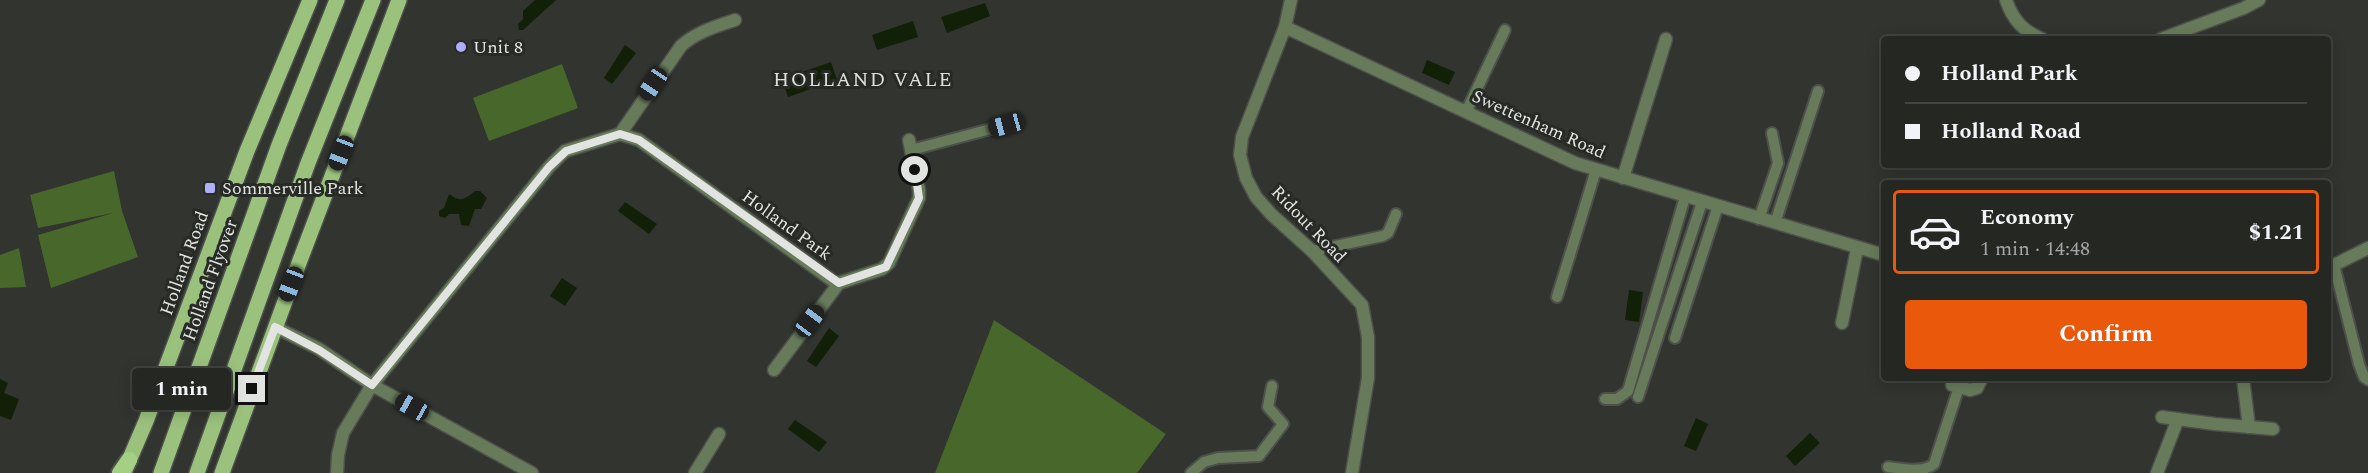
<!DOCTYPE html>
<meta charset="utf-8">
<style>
body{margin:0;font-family:Spectral,serif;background:#2d2f2b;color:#f1f3f6;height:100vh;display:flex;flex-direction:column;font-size:22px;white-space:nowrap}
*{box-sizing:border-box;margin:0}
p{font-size:20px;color:#a3a5a6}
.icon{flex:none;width:33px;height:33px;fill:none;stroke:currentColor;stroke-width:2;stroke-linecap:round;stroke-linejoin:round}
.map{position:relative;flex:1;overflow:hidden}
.details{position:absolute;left:1881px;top:180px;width:450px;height:201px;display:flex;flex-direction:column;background:#252723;border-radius:6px;box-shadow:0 3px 15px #0003,0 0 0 2px #424441}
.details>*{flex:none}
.hud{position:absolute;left:1881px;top:36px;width:450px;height:132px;border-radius:6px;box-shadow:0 3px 15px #0003,0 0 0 2px #424441;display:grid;align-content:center;height:132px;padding:0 24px;background:#252723}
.end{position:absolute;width:27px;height:27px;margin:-14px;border:8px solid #e2e4e1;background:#111;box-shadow:0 0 0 3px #111}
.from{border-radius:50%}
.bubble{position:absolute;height:42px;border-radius:6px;background:#252723;box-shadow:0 3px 15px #0003,0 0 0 2px #424441;font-size:20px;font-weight:700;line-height:42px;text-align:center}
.car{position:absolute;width:18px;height:36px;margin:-18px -9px;border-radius:8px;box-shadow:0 0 4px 2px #0007;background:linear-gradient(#222 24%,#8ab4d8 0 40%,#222 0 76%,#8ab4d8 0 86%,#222 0)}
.hud b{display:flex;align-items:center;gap:21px;height:57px;font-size:22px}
.hud b+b{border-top:2px solid #424441}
.hud i{width:15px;height:15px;background:#f1f3f6}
ul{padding:10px 0 0;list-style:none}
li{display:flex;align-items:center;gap:18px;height:84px;margin:0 12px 9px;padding:0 12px;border:3px solid transparent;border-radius:6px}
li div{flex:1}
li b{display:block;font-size:22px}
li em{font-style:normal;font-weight:700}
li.on{border-color:#ea580c}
li>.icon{width:54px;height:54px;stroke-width:1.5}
.primary-button{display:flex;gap:12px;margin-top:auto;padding:12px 24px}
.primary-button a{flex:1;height:69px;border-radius:6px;background:#ea580c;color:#fff;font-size:24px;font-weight:700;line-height:69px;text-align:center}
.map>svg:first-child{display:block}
.green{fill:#47682a}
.water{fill:#122007}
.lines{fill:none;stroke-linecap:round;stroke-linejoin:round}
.service-casing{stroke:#4d504b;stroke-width:14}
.minor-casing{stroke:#4d504b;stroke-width:15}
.primary-casing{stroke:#4d504b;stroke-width:18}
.trunk-casing{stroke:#4d504b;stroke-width:20}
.service{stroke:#677b5a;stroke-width:10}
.minor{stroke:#677b5a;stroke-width:12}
.primary{stroke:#9ac27d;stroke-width:15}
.trunk{stroke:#a4d084;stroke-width:16}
.route{stroke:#e2e4e1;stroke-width:8}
.poi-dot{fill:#adaffb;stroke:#272a25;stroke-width:2}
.labels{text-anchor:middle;stroke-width:6;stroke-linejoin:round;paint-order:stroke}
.poi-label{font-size:18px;fill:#e2e4e1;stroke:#272a25;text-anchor:start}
.street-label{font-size:18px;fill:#e2e4e1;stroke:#272a25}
.neighbourhood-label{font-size:20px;letter-spacing:1.5px;fill:#dce0da;stroke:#272a25}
</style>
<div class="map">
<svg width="2368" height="473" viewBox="0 0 2368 473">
<rect width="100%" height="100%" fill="#31342f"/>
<g class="green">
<path d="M562,64L578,108L489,141L473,98Z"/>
<path d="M114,171L122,211L138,257L51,288L38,235L113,213L38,228L30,195Z"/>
<path d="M19,248L26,287L0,288V255Z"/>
<path d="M994,320L1166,434L1137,473H935Z"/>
</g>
<g class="water">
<path d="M535,0H556L523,30H519L518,24L523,19V11Z"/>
<path d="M985,3L990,16L947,33L941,17Z"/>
<path d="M913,21L918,37L877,50L872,35Z"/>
<path d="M625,45L636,53L612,84L604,78Z"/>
<path d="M1427,60L1455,72L1449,85L1422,73Z"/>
<path d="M831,62L837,80L788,97L782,79Z"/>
<path d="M475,191H480L487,198L481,209H475L469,226L461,225L459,214H449L445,218L439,216V211L444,208L449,194C461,203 465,199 475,191Z"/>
<path d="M625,202L657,224L649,234L618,211Z"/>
<path d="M562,278L577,288L565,306L550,296Z"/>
<path d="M1629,290L1643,292L1639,322L1625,320Z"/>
<path d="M829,328L839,336L816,367L807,361Z"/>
<path d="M0,379L8,383L4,393L19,399L11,420L0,416Z"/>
<path d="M1696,418L1708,424L1696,451L1684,446Z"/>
<path d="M795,420L827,442L819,452L788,429Z"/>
<path d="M1810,433L1820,443L1795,466L1786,456Z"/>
</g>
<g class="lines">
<defs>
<g id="service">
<path d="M1466,112L1505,30"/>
<path d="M911,150L1006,125"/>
<path d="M1759,219L1778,163L1772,133"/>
<path d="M1775,223L1818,91"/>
<path d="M1312,251L1383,236L1388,233L1396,214"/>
<path d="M2334,265L2359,364L2364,377L2368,380"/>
<path d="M1557,297L1596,170"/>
<path d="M1675,338L1718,206"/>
<path d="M1638,397L1702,202"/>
<path d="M1605,399H1617L1628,391L1685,197"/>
<path d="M1888,467C1903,469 1923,473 1934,464L1959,387"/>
<path d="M1191,473L1204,462L1218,458L1259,456L1283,424L1268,407L1272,386"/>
</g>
<g id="minor">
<path d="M1291,0L1285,27L1242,137L1240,155L1246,178L1256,197L1271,214L1312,251L1362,305L1368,337V378L1352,473"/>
<path d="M2006,0C2013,20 2023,31 2042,39"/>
<path d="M1285,27L1575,163L1884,255"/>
<path d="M2161,39L2244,8L2259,0"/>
<path d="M620,134L681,46C696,32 717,26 735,20"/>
<path d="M1623,178L1666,39"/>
<path d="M2328,268L2368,248"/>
<path d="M1842,323L1857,249"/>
<path d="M275,327L319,349L372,385L532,473"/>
<path d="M774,370L839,283"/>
<path d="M2243,378L2249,427"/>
<path d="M1952,385L1970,390L1977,388L1982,378"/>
<path d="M2162,417L2215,424L2273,429"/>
<path d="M337,473L338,455L343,433L372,385L549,167L565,151L620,134L639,140L833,281L839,283L882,269L889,263L919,198V190L909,140"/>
<path d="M695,473L719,434"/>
<path d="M2157,473L2178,419"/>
</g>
<g id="primary">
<path d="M125,470L146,421L247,151L310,0"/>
<path d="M161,473L279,145L337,0"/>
<path d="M197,473L308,163L373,0"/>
<path d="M222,473L299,263L399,0"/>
</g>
<path id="trunk" d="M120,473L129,460"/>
</defs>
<use href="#service" class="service-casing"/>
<use href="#minor" class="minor-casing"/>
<use href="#primary" class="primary-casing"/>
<use href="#trunk" class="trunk-casing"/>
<use href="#service" class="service"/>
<use href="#minor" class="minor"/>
<use href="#primary" class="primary"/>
<use href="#trunk" class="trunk"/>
</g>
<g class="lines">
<path class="route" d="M252,389L275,327L319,350L372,385L549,167L566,151L620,134L639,140L839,283L886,267L919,198L915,170"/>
</g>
<g class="poi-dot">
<circle cx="461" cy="47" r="6"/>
<rect x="204" y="182" width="12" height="12" rx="3"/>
</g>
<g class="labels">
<g class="poi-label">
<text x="473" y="53">Unit 8</text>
<text x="222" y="194">Sommerville Park</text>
</g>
<g class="street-label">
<text transform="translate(1539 124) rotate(24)" y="6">Swettenham Road</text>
<text transform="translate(1309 224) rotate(46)" y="6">Ridout Road</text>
<text transform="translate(787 225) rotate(36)" y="6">Holland Park</text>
<text transform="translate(184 263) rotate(-70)" y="6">Holland Road</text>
<text transform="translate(210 280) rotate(-70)" y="6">Holland Flyover</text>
</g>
<g class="neighbourhood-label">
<text x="863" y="86">HOLLAND VALE</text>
</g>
</g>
</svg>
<i class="end from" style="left:915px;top:170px"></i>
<i class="end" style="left:252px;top:389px"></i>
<div class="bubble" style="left:132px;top:368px;width:99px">1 min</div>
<i class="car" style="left:653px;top:84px;rotate:214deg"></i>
<i class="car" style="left:1006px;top:125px;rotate:255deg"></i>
<i class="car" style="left:341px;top:153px;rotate:201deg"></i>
<i class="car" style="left:291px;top:284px;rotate:201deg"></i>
<i class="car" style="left:810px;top:321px;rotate:37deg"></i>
<i class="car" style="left:412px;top:407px;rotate:299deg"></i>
<div class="hud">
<b><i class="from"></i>Holland Park</b>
<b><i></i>Holland Road</b>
</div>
<section class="details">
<ul>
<li class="on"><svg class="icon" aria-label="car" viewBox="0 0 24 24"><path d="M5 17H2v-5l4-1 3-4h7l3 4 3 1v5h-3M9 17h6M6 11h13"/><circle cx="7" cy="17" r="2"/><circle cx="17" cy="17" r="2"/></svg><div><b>Economy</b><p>1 min · 14:48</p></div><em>$1.21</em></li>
</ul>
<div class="primary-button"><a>Confirm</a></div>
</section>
</div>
